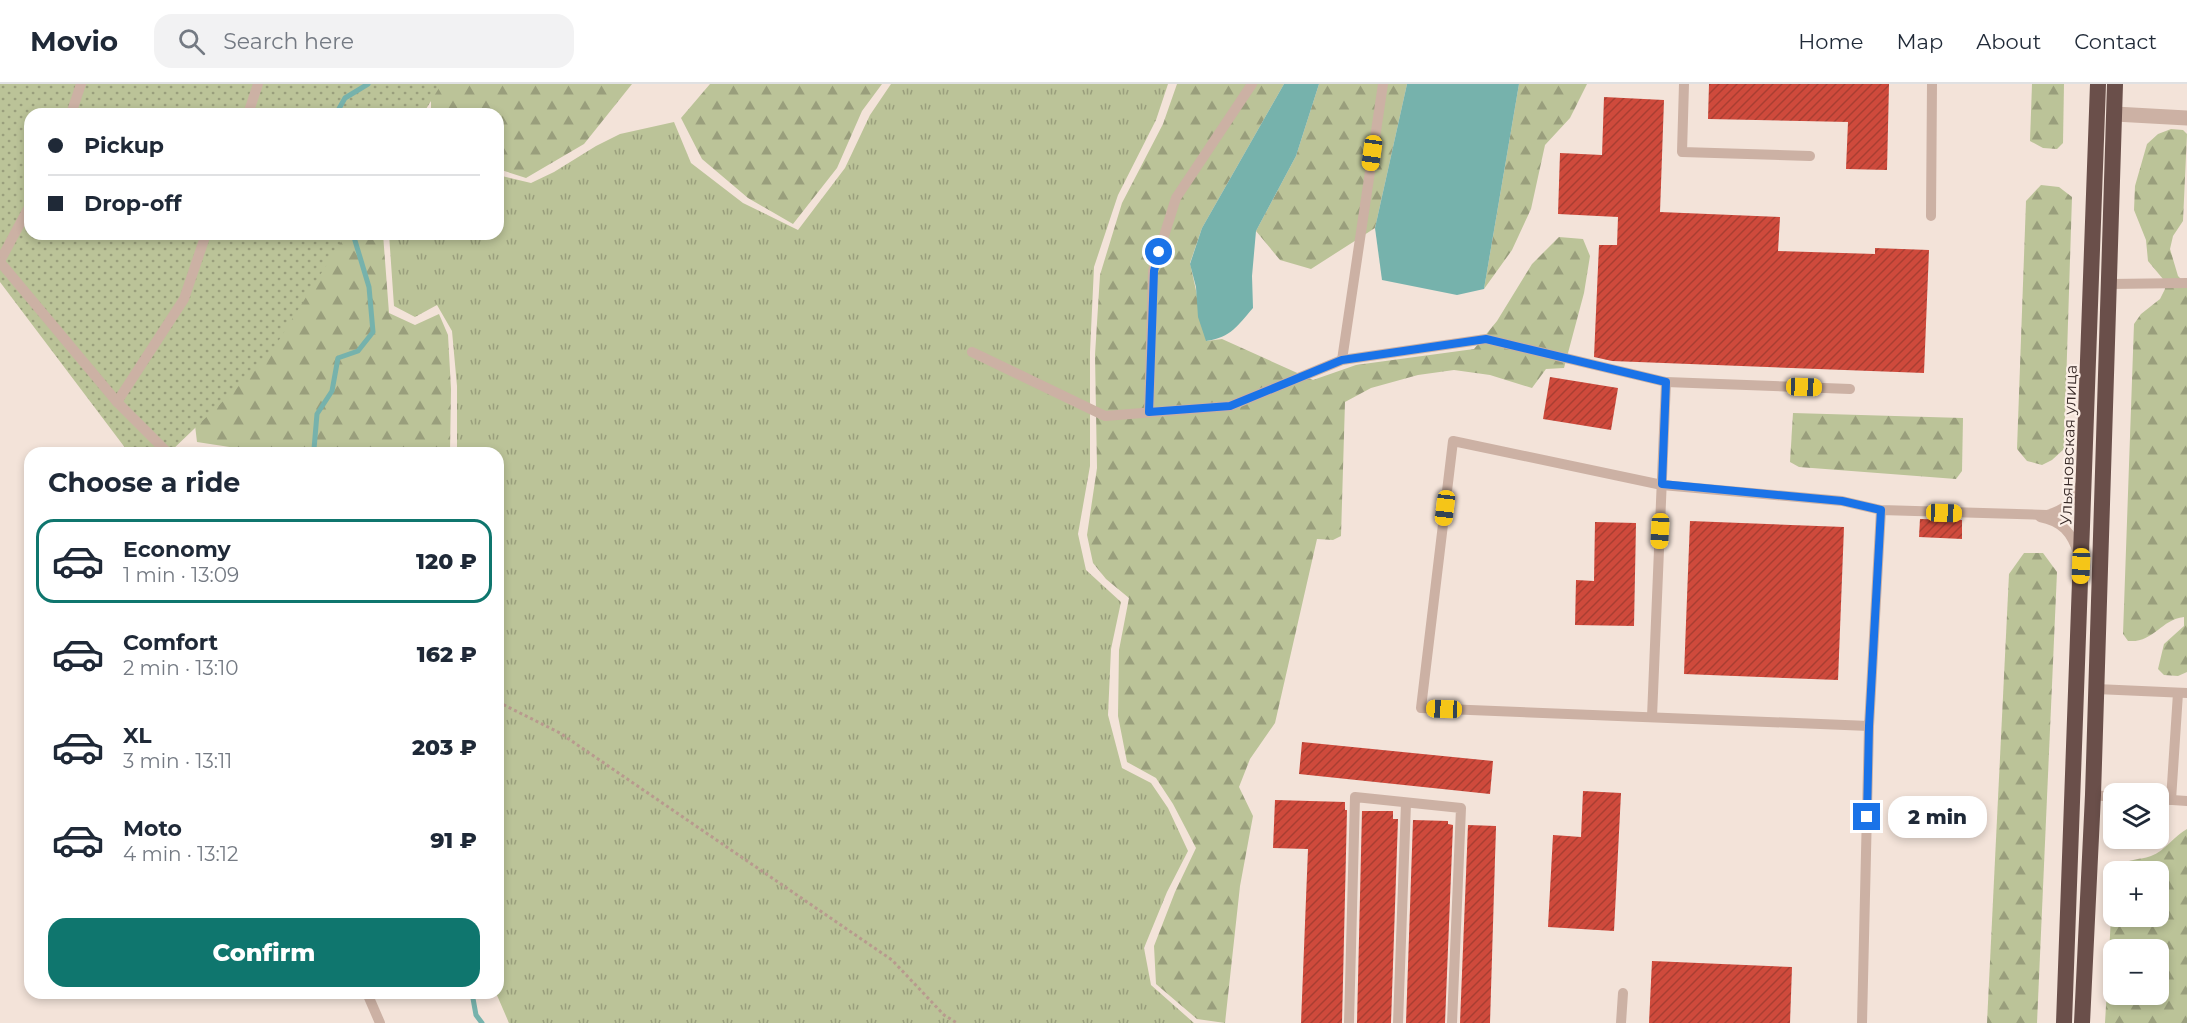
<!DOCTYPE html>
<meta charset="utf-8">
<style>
body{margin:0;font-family:Montserrat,sans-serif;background:#f2f2f3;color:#1f2937;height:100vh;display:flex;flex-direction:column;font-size:22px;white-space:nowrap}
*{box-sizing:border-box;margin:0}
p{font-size:20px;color:#747a83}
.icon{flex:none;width:33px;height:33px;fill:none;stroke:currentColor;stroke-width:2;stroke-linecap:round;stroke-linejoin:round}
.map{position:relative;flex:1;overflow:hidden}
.side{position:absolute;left:24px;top:363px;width:480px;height:552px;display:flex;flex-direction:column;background:#fff;border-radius:18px;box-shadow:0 3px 9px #0003}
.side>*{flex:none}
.top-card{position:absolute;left:24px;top:24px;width:480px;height:132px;border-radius:18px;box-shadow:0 3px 9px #0003;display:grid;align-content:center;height:132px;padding:0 24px;background:#fff}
.tools{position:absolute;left:2103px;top:699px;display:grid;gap:12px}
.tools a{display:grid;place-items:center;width:66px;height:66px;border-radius:12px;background:#fff;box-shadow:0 3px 9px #0003;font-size:30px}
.end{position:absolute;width:27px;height:27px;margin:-14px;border:8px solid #1a73e8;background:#fff;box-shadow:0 0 0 3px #fff}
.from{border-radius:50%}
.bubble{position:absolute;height:42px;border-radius:18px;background:#fff;box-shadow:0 3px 9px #0003;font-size:20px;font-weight:800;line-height:42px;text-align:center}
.car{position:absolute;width:18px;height:36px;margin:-18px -9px;border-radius:8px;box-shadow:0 0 4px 2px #0007;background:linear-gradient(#f5c518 24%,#345 0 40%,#f5c518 0 76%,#345 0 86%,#f5c518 0)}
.top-card b{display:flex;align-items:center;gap:21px;height:57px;font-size:22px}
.top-card b+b{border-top:2px solid #e0e1e3}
.top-card i{width:15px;height:15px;background:#1f2937}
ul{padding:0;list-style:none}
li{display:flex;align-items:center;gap:18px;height:84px;margin:0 12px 9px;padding:0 12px;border:3px solid transparent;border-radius:18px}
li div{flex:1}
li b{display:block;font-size:22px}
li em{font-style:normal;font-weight:800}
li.active{border-color:#0f766e}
li>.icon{width:54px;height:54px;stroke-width:1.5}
h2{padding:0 24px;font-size:27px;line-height:72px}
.cta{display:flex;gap:12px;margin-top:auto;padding:12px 24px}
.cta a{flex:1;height:69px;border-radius:18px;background:#0f766e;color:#fff;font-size:24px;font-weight:800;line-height:69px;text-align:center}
header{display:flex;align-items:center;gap:36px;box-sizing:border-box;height:84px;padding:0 30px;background:#fff;border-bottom:2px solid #e0e1e3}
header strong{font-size:28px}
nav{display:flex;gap:33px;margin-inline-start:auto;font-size:21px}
.search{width:420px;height:54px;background:#f2f2f3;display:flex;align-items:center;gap:15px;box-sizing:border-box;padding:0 21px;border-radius:18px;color:#747a83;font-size:22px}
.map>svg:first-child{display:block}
.grass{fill:url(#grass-tufts)}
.forest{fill:url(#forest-firs);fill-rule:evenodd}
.garden{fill:url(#garden-dots)}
.water{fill:#76b2ac}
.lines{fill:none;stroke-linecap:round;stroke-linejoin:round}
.stream{stroke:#76b2ac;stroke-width:5}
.building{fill:url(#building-hatch)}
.path{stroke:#b89a8e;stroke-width:3;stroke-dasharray:3 3;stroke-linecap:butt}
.service{stroke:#ccb1a4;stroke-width:10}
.minor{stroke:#ccb1a4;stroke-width:15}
.trunk{stroke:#6a4f4a;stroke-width:16}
.route{stroke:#1a73e8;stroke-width:8}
.labels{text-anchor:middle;stroke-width:4.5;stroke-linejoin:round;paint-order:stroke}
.street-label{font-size:16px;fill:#372926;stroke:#fbeee6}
</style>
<header>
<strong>Movio</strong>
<div class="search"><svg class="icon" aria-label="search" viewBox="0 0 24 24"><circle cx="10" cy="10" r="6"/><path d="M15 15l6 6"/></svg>Search here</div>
<nav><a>Home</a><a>Map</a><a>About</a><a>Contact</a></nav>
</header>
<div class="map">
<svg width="2187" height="939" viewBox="0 0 2187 939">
<defs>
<pattern id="grass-tufts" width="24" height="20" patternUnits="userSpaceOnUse" patternTransform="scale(1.5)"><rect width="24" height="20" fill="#bbc398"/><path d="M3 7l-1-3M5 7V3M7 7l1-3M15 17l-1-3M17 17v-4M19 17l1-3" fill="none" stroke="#999e7c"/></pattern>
<pattern id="forest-firs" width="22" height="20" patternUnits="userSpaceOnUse" patternTransform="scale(1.5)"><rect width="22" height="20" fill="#bbc398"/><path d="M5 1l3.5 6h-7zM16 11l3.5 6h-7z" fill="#999e7c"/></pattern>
<pattern id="garden-dots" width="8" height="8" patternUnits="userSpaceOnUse" patternTransform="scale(1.5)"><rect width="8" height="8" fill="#bbc398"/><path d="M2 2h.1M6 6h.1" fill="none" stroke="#999e7c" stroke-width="1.8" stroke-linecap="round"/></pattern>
<pattern id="building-hatch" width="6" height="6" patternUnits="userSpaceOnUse" patternTransform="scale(1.5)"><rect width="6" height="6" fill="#cf4a3c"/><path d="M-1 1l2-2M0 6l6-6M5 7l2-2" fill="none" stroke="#a93e32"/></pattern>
</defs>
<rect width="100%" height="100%" fill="#f3e3d9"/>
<path class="grass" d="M891,0H1168L1156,36L1118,111L1094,183L1090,268V382L1078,450L1086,486L1121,518L1111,565L1108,631L1122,684L1151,699L1168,724L1188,767L1167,808L1144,864L1151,901L1194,939H509L496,909H498V369H457V302L452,247L437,221L415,233L394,222L389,150H498V91L531,99L554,88L596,62L620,50L674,38L691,79L743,119L798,146L845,84L870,31Z"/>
<g class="forest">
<path d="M431,0H632L584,60L526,94L498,85V30H431Z"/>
<path d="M710,0H882L862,27L837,84L793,140L748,114L702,75L681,34Z"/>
<path d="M1177,0H1284L1202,144L1190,179L1207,257L1222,255L1313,296L1356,281L1474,265L1497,237L1532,180L1559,153L1583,155L1590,172L1584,209L1564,284L1546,285L1532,304L1490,291L1454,286L1418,291L1371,304L1345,318L1341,452L1333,456L1317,455L1275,639L1250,675L1239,703L1253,732L1240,802L1225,939L1197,935L1156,900L1154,862L1175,808L1196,764L1173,720L1156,694L1127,678L1118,632L1119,566L1129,514L1106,495L1093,479L1087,451L1097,384L1095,271L1100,191L1122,119L1163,40Z"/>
<path d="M1319,0H1407L1375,144L1311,185L1280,176L1256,147L1296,72Z"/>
<path d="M1519,0H1587L1570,34L1545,61L1531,125L1512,166L1484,205Z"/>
<path d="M2032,0H2064L2063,59L2057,65L2043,64L2030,57Z"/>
<path d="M2171,45L2183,46L2187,50L2183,137L2173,152L2170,165L2178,192L2187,201V588L2178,592L2164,591L2158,585L2164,560L2184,542V533C2160,536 2154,559 2128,557L2123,550L2134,240L2141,230L2160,215L2165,205L2163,195L2148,177L2146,156L2134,126L2135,102L2147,60L2158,50Z"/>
<path d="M2041,101L2059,103L2072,113L2064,365L2052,376L2042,381L2027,377L2017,365L2026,117Z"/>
<path d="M283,150H383L389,229L415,241L439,230L448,251L451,305L450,369H239L236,364L197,358L192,316Z"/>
<path d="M1793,329L1963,334L1962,387L1956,395L1799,383L1790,378Z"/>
<path d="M2024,469H2043L2057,488L2037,939H1987L2009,490Z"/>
<path d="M2187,745V939H2105L2113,798L2114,832H2158V788L2117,787C2124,773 2139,777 2151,772C2165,767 2174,752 2187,745ZM2114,866H2158V910H2114Z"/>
</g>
<path class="garden" d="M0,0H444L439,4L423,30H30V150H346L267,275L169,369H129L0,198Z"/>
<g class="water">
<path d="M1284,0H1319L1296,72L1256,147L1252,192L1253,224C1237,242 1232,253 1206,257L1198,233L1196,203L1190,180L1202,144Z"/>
<path d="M1407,0H1519L1484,205L1457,211L1382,196L1375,144Z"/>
</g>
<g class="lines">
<g class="stream">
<path d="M336,30L345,14L368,0"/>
<path d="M318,369L314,365L317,330L332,307L338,274L358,267L373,248L369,203L353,150"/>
<path d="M472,909L476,931L482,939"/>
</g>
</g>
<g class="building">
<path d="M1709,0H1889L1887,86L1846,85L1848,38L1708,35Z"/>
<path d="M1604,13L1664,16L1660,128L1780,133L1778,167L1875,170V164L1929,166L1924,289L1612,277L1594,273L1599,161H1617L1618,133L1558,130L1560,69L1602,71Z"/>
<path d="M1550,293L1618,304L1611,346L1543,335Z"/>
<path d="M1920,435L1962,436V455L1919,453Z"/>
<path d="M1690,437L1844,443L1838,596L1684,590Z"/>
<path d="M1595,438L1636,439L1634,542L1575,541L1576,496L1594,497Z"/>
<path d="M1302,658L1493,677L1490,710L1299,690Z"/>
<path d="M1583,707L1621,709L1614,847L1548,843L1553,751L1581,753Z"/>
<path d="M1275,716L1345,718V726H1347L1342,939H1301L1308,765L1273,764Z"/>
<path d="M1362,727H1393V735H1398L1391,939H1357Z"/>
<path d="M1413,736L1448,737V740L1453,741L1445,939H1406Z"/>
<path d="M1468,741L1496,742L1490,939H1460Z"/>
<path d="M1652,877L1792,883L1790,939H1649Z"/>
</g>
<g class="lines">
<path class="path" d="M498,618L560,649L892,876L944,931L957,939"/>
<g class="service">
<path d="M1684,0L1682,68L1810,72"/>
<path d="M71,30L81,0"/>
<path d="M248,30L258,0"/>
<path d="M1931,132L1932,0"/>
<path d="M0,177L30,121"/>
<path d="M0,178L117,318L168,369"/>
<path d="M2109,200L2187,199"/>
<path d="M972,268L1105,332L1230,322L1342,276L1486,255L1666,298L1850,305"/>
<path d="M1342,276L1383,0"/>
<path d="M117,318L184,215L206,150"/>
<path d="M1149,328L1153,187L1176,114L1252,0"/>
<path d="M1881,426L1869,642L1421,624L1453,357L1662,401L1842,417L1881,426L2047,431C2065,426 2073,418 2080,401"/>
<path d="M2040,433C2062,437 2072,449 2078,469"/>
<path d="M2096,605L2187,609"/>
<path d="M1652,633L1666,298"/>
<path d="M2093,711L2114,713"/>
<path d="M2158,715L2187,717"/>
<path d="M2171,716L2178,609"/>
<path d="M367,909L380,939"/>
<path d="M1349,939L1355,713L1461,724L1452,939"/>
<path d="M1398,939L1406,719"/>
<path d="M1621,939L1623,909"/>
<path d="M1862,939L1869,642"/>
</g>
<path class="minor" d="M2115,30L2187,34"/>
<g class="trunk">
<path d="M2064,939L2098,0"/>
<path d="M2082,939L2093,711L2115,0"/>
</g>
</g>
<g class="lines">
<path class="route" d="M1159,168L1154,187L1149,328L1230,322L1342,276L1486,255L1666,298L1662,400L1842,417L1881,426L1869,642L1867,733"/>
</g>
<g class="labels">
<g class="street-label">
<text transform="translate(2068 361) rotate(-88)" y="6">Ульяновская улица</text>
</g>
</g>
</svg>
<div class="tools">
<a><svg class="icon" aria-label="layers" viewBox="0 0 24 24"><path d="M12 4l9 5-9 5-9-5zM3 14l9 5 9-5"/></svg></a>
<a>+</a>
<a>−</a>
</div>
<i class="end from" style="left:1159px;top:168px"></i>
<i class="end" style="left:1867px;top:733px"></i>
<div class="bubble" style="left:1888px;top:712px;width:99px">2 min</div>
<i class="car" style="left:1372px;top:69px;rotate:188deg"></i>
<i class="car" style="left:1804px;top:303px;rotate:92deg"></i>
<i class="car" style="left:1445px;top:424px;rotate:187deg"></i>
<i class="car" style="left:1944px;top:429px;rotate:92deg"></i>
<i class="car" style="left:1660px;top:447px;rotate:183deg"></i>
<i class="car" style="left:2081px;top:482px;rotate:182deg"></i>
<i class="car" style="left:1444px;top:625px;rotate:272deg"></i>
<div class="top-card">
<b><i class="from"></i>Pickup</b>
<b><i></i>Drop-off</b>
</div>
<section class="side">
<h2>Choose a ride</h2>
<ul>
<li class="active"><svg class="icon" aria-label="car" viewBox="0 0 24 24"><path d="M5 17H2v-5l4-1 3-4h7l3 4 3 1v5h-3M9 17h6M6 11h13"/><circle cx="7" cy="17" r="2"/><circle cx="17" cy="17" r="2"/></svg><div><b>Economy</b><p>1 min · 13:09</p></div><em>120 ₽</em></li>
<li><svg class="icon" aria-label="car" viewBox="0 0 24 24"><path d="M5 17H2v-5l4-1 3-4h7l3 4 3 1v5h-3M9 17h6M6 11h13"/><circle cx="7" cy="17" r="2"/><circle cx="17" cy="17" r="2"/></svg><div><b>Comfort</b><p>2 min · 13:10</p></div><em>162 ₽</em></li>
<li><svg class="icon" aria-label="car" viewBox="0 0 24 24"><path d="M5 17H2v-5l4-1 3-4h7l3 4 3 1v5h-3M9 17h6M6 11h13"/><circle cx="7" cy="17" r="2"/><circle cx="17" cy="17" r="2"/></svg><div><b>XL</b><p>3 min · 13:11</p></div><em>203 ₽</em></li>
<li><svg class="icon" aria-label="car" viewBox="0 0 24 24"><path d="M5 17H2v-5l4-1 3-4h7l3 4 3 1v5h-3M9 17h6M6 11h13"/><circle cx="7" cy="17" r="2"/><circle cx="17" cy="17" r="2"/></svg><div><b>Moto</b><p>4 min · 13:12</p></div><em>91 ₽</em></li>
</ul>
<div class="cta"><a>Confirm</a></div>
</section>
</div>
